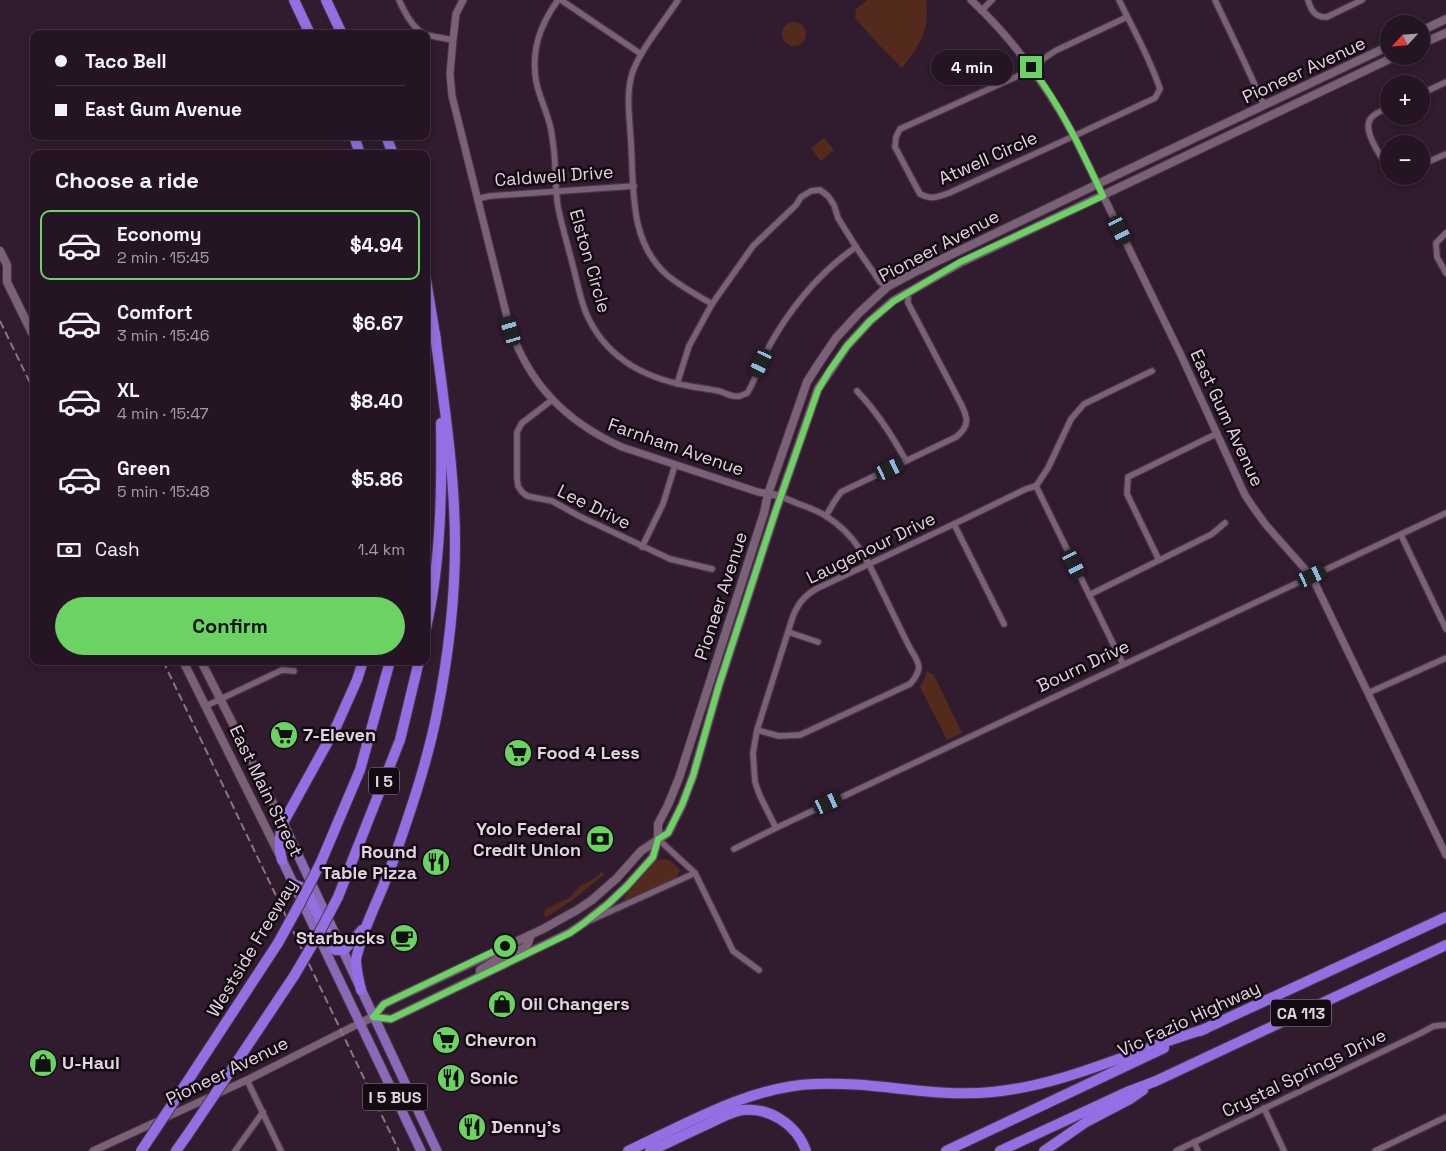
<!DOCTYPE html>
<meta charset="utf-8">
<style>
body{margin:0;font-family:"Space Grotesk",sans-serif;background:#2d1d2b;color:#f1f3f6;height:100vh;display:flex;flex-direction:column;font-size:19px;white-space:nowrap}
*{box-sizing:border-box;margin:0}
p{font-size:16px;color:#a39ea6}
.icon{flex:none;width:28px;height:28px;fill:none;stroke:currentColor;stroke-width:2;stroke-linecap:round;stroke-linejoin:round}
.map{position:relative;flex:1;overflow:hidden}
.panel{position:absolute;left:30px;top:150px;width:400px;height:515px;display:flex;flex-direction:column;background:#251423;border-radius:10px;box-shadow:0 2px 8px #0003,0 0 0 1px #423341}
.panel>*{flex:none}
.hud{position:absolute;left:30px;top:30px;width:400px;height:110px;border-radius:10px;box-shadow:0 2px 8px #0003,0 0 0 1px #423341;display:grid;align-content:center;height:110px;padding:0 25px;background:#251423}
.needle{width:32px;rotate:244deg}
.tools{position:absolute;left:1380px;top:15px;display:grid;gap:10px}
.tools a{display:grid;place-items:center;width:50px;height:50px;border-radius:50%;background:#251423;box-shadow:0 2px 8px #0003,0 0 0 1px #423341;font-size:25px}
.end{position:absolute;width:22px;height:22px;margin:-11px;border:6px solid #6bd362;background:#111;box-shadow:0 0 0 2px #111}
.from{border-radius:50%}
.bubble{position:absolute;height:35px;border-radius:18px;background:#251423;box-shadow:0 2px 8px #0003,0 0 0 1px #423341;font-size:16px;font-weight:700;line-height:35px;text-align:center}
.car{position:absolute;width:15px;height:30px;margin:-15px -8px;border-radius:6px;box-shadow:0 0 4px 1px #0007;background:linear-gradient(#222 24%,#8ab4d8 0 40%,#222 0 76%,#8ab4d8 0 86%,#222 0)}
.hud b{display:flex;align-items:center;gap:18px;height:48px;font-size:19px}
.hud b+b{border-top:1px solid #423341}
.hud i{width:12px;height:12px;background:#f1f3f6}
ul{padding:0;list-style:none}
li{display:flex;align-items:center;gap:15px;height:70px;margin:0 10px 8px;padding:0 15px;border:2px solid transparent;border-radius:10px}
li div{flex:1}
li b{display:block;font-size:19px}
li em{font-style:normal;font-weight:700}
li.selected{border-color:#6bd362}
li>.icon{width:45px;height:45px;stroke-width:1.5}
h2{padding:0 25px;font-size:22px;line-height:60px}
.pay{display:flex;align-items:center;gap:12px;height:55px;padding:0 25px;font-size:19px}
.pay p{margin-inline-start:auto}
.action{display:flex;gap:10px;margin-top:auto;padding:10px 25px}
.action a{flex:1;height:58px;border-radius:30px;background:#6bd362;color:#111;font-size:20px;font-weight:700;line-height:58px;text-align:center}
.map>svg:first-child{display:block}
.green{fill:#532a1c}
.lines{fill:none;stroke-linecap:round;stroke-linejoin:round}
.minor-casing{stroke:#483647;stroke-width:8}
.tertiary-casing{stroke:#483647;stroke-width:9}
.secondary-casing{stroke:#483647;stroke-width:10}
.primary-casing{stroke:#483647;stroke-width:11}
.motorway-casing{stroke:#483647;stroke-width:12}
.minor{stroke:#7b6178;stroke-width:5.5}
.tertiary{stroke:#7b6178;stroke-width:7}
.secondary{stroke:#7b6178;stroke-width:8}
.primary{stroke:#8a69b8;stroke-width:9}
.motorway{stroke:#946fe3;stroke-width:10}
.rail{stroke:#887586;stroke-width:2;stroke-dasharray:8 4;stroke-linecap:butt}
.motorway-bridge-casing{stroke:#483647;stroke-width:12;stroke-linecap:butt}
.motorway-bridge{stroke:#946fe3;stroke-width:10}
.route{stroke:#6bd362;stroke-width:6}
.labels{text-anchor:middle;stroke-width:5;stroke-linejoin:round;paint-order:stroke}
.shield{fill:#130a12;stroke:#a497a2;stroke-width:1}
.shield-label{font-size:16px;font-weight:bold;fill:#e2d3e0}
.street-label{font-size:18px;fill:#e2d3e0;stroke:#130a12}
.poi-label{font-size:18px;font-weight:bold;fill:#e2d3e0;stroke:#130a12;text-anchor:start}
</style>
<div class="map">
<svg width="1446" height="1151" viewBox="0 0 1446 1151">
<rect width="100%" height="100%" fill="#311b2f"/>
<g class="green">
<path d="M867,0H926C930,30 920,45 902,68L879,45L855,18L856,9Z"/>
<circle cx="794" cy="34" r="12"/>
<path d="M824,138L834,150L821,161L811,148Z"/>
<path d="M927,671L934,675L962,733L947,740L920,687L925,678Z"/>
<path d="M665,859L671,861L680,870L678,875L674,879L625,901L624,899L625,896L655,862L659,860Z"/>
<path d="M602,872L605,874L571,901L545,918L544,913L546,909L569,898L581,885L592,880Z"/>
</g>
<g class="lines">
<defs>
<g id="minor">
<path d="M399,0C405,13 412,27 424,34"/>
<path d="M558,0C540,25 531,50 536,81C539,96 546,110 550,125C552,133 553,142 554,151C556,170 555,189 558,207C562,227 568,246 573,266C577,281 580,298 586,313C605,357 643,378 689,386C699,388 709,389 719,391C726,393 733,398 740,396C743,395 745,394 747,393C751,390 762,359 766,352C787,312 818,273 856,247"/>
<path d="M561,0L641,54"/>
<path d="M678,0C664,22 642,47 633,71C625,93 630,120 631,143C634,189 629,242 667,275C680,286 697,295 712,304"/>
<path d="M1119,0C1133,29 1150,58 1160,89L1155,98L1074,136L949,193C937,197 932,200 920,194L895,147L896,137L900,129L1020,75L1055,51L1127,17"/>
<path d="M1215,0L1243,59L1264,105"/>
<path d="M1308,0C1311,10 1315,18 1327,17L1362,0"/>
<path d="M981,11L992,0"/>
<path d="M426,35L453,40"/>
<path d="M1421,94L1446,82"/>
<path d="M1389,108C1383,110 1375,113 1371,118C1361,130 1382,158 1389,169"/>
<path d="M1421,165L1446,154"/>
<path d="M1397,176H1399"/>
<path d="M477,199L490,196L634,186"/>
<path d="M1446,233L1436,243L1437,257L1446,273"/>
<path d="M677,384L689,346L712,304L753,246L796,205L801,197L811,191L820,190L828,196L834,205L838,218L856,247L880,282L887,287"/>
<path d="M857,391C877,412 892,435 906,461"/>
<path d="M552,400L522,423L517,432V478L518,486L522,492L527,496L552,501L579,516L670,559L712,569"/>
<path d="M1036,486L1123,664"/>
<path d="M1036,486L1048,468L1071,419L1084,404L1152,371"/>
<path d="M826,516L834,502L841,492L956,437C970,426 968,418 961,404L908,303V292"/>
<path d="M954,524L1004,624"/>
<path d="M1401,535L1446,629"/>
<path d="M642,547L663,504L675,465"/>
<path d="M1159,560L1127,494L1128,477L1216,434"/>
<path d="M1089,595L1212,534L1225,523"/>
<path d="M788,632L818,642"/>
<path d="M1368,693L1446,658"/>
<path d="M206,706L282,670L294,671"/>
<path d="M757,730L779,736L800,735L910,684C922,670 921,665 911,650C901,631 892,611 882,591C868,561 856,535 826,516C812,507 795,504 781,496"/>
<path d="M776,828L760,796L755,782L753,753L757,730L793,616C798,604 804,596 816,589L954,524L1026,489L1036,486"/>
<path d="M658,839L695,873L733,951L759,970"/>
<path d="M734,849L776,828L1446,513"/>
<path d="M591,920L695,873"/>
<path d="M247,1080L281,1151"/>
<path d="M1264,1108L1284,1151"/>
<path d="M1194,1142L1198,1151"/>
<path d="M235,1151L263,1112"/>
<path d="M1176,1151L1421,1033L1434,1026L1446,1025"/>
<path d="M1375,1151L1446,1117"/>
</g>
<g id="tertiary">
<path d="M463,0L456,14L453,40L450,74L452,96L508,321C526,381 564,421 622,447L758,492L781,496"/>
<path d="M971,0C1013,39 1047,86 1074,136L1180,353L1245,495L1253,507L1266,525L1312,577L1446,855"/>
<path d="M93,1151L247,1080L360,1023"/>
</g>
<g id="secondary">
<path d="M1421,31L1446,19"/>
<path d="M1421,44L1446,33"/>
<path d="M0,251L7,265V282L34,337"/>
<path d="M183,661L279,854"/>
<path d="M201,661L283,823"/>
<path d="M503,965C506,961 507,957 511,955C520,948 529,950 530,935"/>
<path d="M480,976V970L498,959L508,945"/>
<path d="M373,1017L391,1019L569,933L584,923L608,904L627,886L653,857L658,839V824L668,805L679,778L764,513L768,494L807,382L819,363L836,338L859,313L887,287L913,273L1106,180L1389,46"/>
<path d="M360,1023L373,1017L384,1004L543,929L577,910L592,900L617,878L641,851L668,833L682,805L693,776L719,685L775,513L818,389L847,346L870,321L893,301L960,263L1396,56"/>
</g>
<g id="primary">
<path d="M283,823L437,1151"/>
<path d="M282,860L421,1151"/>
</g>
<g id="motorway">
<path d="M294,0L310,34"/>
<path d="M326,0L342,34"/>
<path d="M354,136L360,154"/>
<path d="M386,136L393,154"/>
<path d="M426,280L436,341"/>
<path d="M426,628C441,563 442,489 441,423"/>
<path d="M282,860C278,847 279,836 283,823L336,727L357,680L363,661"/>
<path d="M321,862L360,770L390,661"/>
<path d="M293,884L303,888L307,892L335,950H342L346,948L362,930"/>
<path d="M338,897L400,740L419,661"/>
<path d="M361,990C359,980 356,970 356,960C357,953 360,945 362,938C371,912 384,887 393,861C410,813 427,763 437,713C448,658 455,600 455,544C455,474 444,404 435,334"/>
<path d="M1200,1031L1446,917"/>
<path d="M238,1060L294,976"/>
<path d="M191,1076L278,943"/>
<path d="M176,1151L188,1134"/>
<path d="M628,1151C686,1124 750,1086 815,1084C874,1081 933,1098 992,1092C1066,1085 1134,1050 1205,1029"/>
<path d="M650,1151C670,1142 690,1132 710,1123C720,1118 731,1112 742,1110C770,1107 797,1125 806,1151"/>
<path d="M946,1151L1164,1048"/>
<path d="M1000,1151L1127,1092L1156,1081L1446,945"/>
<path d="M1044,1151L1086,1122L1130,1099L1143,1090"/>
</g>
</defs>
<use href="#minor" class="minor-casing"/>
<use href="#tertiary" class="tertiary-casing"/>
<use href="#secondary" class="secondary-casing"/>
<use href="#primary" class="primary-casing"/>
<use href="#motorway" class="motorway-casing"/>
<use href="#minor" class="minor"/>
<use href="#tertiary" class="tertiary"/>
<use href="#secondary" class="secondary"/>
<use href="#primary" class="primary"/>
<use href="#motorway" class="motorway"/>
<g class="rail">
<path d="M0,321L34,391"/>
<path d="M163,661L399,1151"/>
</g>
<defs>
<g id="motorway-bridge">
<path d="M278,943L300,903L321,862"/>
<path d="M294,976L317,937L338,897"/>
<path d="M188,1134L238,1060"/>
<path d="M141,1151L191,1076"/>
</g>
</defs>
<use href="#motorway-bridge" class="motorway-bridge-casing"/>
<use href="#motorway-bridge" class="motorway-bridge"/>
</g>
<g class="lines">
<path class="route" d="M505,946L384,1004L373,1017L391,1019L570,933L584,923L608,904L627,886L653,857L658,839L668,833L682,805L693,776L719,685L775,513L818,390L830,370L847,346L870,321L894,301L960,262L1103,196C1082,151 1061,106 1031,67"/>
</g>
<defs>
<symbol id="supermarket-disc" viewBox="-11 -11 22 22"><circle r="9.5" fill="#6bd362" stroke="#130a12"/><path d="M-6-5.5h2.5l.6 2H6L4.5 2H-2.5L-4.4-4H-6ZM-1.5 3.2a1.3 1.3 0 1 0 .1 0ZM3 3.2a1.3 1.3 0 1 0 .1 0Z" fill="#111"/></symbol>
<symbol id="bank-disc" viewBox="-11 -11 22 22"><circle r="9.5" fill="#6bd362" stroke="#130a12"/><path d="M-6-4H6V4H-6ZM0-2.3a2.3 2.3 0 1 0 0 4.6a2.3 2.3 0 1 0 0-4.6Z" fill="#111"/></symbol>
<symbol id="restaurant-disc" viewBox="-11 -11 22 22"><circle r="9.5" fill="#6bd362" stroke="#130a12"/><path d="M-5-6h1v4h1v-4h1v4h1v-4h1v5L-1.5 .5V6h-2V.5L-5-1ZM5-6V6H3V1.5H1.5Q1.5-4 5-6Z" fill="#111"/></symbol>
<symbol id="cafe-disc" viewBox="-11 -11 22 22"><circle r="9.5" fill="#6bd362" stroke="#130a12"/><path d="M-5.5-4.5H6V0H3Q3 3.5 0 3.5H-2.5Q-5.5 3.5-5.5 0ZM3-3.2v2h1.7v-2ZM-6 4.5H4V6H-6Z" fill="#111"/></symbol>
<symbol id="shop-disc" viewBox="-11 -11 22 22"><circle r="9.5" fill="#6bd362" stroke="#130a12"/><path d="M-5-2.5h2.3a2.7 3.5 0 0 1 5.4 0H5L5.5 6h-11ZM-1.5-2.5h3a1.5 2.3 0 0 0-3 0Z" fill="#111"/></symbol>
</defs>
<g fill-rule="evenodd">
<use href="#supermarket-disc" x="268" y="719" width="32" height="32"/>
<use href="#supermarket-disc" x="502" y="737" width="32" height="32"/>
<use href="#bank-disc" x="584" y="823" width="32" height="32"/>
<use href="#restaurant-disc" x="420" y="846" width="32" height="32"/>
<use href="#cafe-disc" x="388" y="922" width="32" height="32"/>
<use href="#shop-disc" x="486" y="988" width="32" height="32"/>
<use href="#supermarket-disc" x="430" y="1024" width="32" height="32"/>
<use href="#shop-disc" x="27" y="1047" width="32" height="32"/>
<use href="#restaurant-disc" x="435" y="1062" width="32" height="32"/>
<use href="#restaurant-disc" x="456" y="1111" width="32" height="32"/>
</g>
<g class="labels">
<g class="shield">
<rect x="369" y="767.5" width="30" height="27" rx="4"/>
<rect x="1271" y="999.5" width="60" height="27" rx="4"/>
<rect x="362.5" y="1083.5" width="65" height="27" rx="4"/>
</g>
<g class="shield-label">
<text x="384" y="787">I 5</text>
<text x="1301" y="1019">CA 113</text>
<text x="395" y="1103">I 5 BUS</text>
</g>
<g class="street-label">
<text transform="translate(1304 70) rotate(-25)" y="6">Pioneer Avenue</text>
<text transform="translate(988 158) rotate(-24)" y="6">Atwell Circle</text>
<text transform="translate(554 176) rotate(-4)" y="6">Caldwell Drive</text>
<text transform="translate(939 246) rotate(-28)" y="6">Pioneer Avenue</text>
<text transform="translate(590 261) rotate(74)" y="6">Elston Circle</text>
<text transform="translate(1227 418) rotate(65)" y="6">East Gum Avenue</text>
<text transform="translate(676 447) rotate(19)" y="6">Farnham Avenue</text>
<text transform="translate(594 507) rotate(26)" y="6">Lee Drive</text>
<text transform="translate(871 548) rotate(-26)" y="6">Laugenour Drive</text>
<text transform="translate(721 596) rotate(-72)" y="6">Pioneer Avenue</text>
<text transform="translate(1083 666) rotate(-25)" y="6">Bourn Drive</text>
<text transform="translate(266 791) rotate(64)" y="6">East Main Street</text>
<text transform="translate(252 948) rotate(-59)" y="6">Westside Freeway</text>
<text transform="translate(1189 1019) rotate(-25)" y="6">Vic Fazio Highway</text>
<text transform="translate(227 1071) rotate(-26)" y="6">Pioneer Avenue</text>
<text transform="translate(1304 1073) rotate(-26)" y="6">Crystal Springs Drive</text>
</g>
<g class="poi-label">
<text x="303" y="741">7-Eleven</text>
<text x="537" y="759">Food 4 Less</text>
<text x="581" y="835" text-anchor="end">Yolo Federal<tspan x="581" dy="21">Credit Union</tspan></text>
<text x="417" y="858" text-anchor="end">Round<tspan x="417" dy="21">Table Pizza</tspan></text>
<text x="385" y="944" text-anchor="end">Starbucks</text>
<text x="521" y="1010">Oil Changers</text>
<text x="465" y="1046">Chevron</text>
<text x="62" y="1069">U-Haul</text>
<text x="470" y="1084">Sonic</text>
<text x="491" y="1133">Denny's</text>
</g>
</g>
</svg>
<div class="tools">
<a><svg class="needle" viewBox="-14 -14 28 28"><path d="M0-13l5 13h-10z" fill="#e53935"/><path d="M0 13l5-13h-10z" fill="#a39ea6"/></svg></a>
<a>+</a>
<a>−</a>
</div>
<i class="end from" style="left:505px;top:946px"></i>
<i class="end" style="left:1031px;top:67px"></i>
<div class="bubble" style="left:931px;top:50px;width:82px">4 min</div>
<i class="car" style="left:1120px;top:230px;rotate:153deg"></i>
<i class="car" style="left:511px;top:331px;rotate:343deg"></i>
<i class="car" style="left:761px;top:363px;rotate:205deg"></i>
<i class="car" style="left:890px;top:469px;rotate:64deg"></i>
<i class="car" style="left:1074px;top:564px;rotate:154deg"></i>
<i class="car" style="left:1312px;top:576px;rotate:65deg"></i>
<i class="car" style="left:828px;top:803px;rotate:65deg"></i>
<div class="hud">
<b><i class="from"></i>Taco Bell</b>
<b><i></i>East Gum Avenue</b>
</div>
<section class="panel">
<h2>Choose a ride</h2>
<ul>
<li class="selected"><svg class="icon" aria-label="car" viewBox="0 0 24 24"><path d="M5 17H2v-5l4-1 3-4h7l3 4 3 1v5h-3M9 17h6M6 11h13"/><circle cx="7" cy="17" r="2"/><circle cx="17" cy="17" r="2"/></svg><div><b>Economy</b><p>2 min · 15:45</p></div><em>$4.94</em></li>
<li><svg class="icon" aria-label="car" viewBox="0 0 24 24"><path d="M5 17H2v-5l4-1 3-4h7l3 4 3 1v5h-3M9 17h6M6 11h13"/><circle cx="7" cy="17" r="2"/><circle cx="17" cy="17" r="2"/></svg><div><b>Comfort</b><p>3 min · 15:46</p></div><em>$6.67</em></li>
<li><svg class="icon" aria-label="car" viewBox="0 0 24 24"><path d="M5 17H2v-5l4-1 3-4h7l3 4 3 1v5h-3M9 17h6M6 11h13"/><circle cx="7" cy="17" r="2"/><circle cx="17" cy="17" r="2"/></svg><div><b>XL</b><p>4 min · 15:47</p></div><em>$8.40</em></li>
<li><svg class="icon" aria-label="car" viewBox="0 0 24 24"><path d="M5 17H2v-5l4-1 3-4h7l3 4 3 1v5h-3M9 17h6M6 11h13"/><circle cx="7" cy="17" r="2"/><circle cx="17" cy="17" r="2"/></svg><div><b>Green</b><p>5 min · 15:48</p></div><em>$5.86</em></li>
</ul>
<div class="pay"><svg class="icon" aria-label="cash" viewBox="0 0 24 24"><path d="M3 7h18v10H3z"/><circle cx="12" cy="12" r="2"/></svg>Cash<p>1.4 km</p></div>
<div class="action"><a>Confirm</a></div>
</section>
</div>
